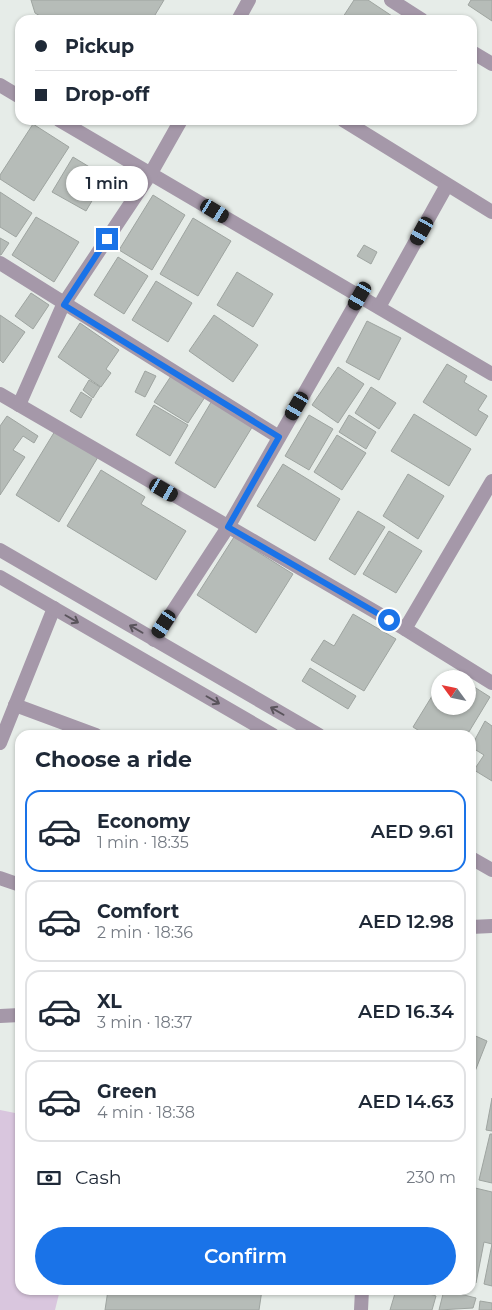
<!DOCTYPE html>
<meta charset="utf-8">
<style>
body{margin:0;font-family:Montserrat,sans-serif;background:#f2f2f3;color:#1f2937;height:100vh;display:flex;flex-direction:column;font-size:19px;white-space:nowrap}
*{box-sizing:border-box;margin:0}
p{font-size:16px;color:#747a83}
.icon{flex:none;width:28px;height:28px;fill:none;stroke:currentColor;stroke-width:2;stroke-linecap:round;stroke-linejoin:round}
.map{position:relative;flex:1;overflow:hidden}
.sheet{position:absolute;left:15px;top:730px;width:461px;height:565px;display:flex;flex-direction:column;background:#fff;border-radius:15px;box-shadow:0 1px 4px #0004}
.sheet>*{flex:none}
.top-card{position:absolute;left:15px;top:15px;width:462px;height:110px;border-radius:15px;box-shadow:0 1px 4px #0004;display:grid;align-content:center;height:110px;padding:0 20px;background:#fff}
.needle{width:32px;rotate:303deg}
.tools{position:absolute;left:431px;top:670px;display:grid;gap:10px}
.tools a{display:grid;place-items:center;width:45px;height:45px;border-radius:50%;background:#fff;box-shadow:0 1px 4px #0004;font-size:25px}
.end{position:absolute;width:22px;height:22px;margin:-11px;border:6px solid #1a73e8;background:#fff;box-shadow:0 0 0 2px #fff}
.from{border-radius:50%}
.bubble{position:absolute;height:35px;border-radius:18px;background:#fff;box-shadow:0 1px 4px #0004;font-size:16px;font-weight:600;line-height:35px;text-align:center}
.car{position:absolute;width:15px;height:30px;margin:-15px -8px;border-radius:6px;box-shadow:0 0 4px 1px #0007;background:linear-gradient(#222 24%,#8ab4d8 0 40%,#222 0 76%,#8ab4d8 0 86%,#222 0)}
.top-card b{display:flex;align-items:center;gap:18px;height:48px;font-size:19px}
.top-card b+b{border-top:1px solid #e0e1e3}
.top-card i{width:12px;height:12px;background:#1f2937}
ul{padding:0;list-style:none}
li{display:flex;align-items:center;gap:15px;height:82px;margin:0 10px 8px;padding:0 10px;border:2px solid #e0e1e3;border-radius:15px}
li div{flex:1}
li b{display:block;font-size:19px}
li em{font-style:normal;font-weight:600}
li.selected{border-color:#1a73e8}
li>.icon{width:45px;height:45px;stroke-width:1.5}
h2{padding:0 20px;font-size:22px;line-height:60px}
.pay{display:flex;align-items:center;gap:12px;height:55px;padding:0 20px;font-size:19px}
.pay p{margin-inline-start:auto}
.button{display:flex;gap:10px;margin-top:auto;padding:10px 20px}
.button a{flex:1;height:58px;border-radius:30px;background:#1a73e8;color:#fff;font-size:20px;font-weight:600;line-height:58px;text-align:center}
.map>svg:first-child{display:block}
.green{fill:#d9c6de}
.building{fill:#b6bcb8;stroke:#9ea4a0}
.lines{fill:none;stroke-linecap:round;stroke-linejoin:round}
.minor{stroke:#a598a9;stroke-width:14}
.tertiary{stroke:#a598a9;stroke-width:14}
.oneway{stroke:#5a545c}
.route{stroke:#1a73e8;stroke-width:6}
</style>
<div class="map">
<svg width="492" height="1310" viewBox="0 0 492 1310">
<rect width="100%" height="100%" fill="#e6ece8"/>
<path class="green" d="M0,1110L20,1114V1290H60L55,1310H0Z"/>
<g class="building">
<path d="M31,0H164L152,20H47L35,13Z"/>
<path d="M354,0H368L398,20H341Z"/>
<path d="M471,0H492V21L468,5Z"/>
<path d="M33,124L69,147L34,201L0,179V175Z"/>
<path d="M73,157L106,177L86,211L52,192Z"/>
<path d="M0,192L32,213L16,237L0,227Z"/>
<path d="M153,195L185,215L152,270L119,250Z"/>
<path d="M36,217L79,242L54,282L12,255Z"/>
<path d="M193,218L231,241L198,296L160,274Z"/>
<path d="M0,238L9,243L1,255H0Z"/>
<path d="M364,245L377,252L371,264L357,256Z"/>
<path d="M118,257L148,276L124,314L94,295Z"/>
<path d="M237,272L273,294L253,327L217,305Z"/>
<path d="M156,281L192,303L168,342L132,320Z"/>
<path d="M31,293L49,305L33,329L15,316Z"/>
<path d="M0,315L25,332L3,363L0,360Z"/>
<path d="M214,315L258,345L233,382L189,351Z"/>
<path d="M367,321L401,338L379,380L346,362Z"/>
<path d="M80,323L119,350L106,369L111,373L101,387L58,357Z"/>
<path d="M447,364L467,376L464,382L487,396L478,410L488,416L476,436L423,402Z"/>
<path d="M338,367L364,384L338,423L312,405Z"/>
<path d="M145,371L156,376L145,397L135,392Z"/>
<path d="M171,376L205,397L188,423L154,402Z"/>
<path d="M89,380L100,387L93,398L83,390Z"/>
<path d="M371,387L396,403L379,429L355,413Z"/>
<path d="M81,392L92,399L81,418L70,411Z"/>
<path d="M213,399L254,424L215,488L175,463Z"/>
<path d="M154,405L188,425L170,456L136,435Z"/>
<path d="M414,414L471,449L449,486L391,451Z"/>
<path d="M309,415L333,429L309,470L285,456Z"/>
<path d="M349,415L376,432L366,449L339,432Z"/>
<path d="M7,416L38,436L34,443L23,436L13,450L25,457L0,495V426Z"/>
<path d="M55,431L98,457L59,522L16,495Z"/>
<path d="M337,435L366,453L342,490L314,472Z"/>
<path d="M283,464L340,499L315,541L257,506Z"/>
<path d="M101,470L145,497L141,504L186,531L156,580L67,526Z"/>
<path d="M408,474L444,496L418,539L383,516Z"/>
<path d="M358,511L385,527L355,575L329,559Z"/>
<path d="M389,531L422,551L396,593L363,574Z"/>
<path d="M234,537L293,574L256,633L197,595Z"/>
<path d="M353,614L396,639L364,691L311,660L324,640L334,646Z"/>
<path d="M310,668L356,696L348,709L302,681Z"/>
<path d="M448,671L461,679H443Z"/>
<path d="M440,683V706H468V683L490,697L467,735H426L413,727Z"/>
<path d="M485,721L492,726V781L474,770L484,755L471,747Z"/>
<path d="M471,1034L487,1041L474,1074L471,1072Z"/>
<path d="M492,1098V1131L486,1130Z"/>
<path d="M490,1134H492V1183L479,1180Z"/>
<path d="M471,1187L492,1192V1286L484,1284L492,1244L484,1242L476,1283L471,1282Z"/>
<path d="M108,1290H262L259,1310H105Z"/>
<path d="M396,1290H416L436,1296L432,1310H390Z"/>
<path d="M444,1290L476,1298L473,1308L439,1310Z"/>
<path d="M480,1301L492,1303V1310H479Z"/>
</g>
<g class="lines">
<g class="minor">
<path d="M391,0L422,20"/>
<path d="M238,20L249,0"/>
<path d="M472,52L492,64"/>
<path d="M0,85L20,97"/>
<path d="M59,120L492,374"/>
<path d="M343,120L492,212"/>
<path d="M0,263L279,437"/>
<path d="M379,307L447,185"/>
<path d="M0,394L405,629L492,683"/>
<path d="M19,405L63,305L151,173L181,120"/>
<path d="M405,629L492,481"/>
<path d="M154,640L228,527L360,296"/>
<path d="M15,705L96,735"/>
<path d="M0,743L54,608"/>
<path d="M0,878L20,885"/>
<path d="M361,1310L362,1290"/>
</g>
<g class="tertiary">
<path d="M0,550L319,735"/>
<path d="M0,577L273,735"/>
<path d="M471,858L492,870"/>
<path d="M471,927L492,926"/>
<path d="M0,1016L20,1015"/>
</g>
</g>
<defs><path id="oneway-shaft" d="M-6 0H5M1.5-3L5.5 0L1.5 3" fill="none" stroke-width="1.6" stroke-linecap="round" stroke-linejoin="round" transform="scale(1.25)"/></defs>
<g class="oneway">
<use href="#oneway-shaft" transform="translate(72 619) rotate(30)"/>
<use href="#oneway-shaft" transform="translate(136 629) rotate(-150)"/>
<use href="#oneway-shaft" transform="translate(213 700) rotate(30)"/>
<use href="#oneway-shaft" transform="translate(277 711) rotate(-150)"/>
</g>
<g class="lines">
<path class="route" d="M107,239L64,305L279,437L228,527L389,620"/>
</g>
</svg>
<div class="tools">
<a><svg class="needle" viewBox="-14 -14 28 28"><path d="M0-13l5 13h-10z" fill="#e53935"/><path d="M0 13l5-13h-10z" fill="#747a83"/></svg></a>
</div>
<i class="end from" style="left:389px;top:620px"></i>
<i class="end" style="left:107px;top:239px"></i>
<div class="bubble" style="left:66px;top:166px;width:82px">1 min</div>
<i class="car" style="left:215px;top:211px;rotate:121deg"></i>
<i class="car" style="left:422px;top:231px;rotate:209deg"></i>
<i class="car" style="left:360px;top:296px;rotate:210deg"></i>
<i class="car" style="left:297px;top:406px;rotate:210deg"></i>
<i class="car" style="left:164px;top:490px;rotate:120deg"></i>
<i class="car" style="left:164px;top:624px;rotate:213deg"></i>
<div class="top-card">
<b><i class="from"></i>Pickup</b>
<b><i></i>Drop-off</b>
</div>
<section class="sheet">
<h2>Choose a ride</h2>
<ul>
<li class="selected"><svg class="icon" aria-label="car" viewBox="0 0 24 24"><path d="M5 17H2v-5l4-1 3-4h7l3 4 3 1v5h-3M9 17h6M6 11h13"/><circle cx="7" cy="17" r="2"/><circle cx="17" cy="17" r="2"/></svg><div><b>Economy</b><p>1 min · 18:35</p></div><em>AED 9.61</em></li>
<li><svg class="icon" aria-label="car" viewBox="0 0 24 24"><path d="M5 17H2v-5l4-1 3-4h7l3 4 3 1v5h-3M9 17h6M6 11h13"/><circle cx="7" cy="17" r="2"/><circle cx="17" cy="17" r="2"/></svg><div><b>Comfort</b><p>2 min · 18:36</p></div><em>AED 12.98</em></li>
<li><svg class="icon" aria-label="car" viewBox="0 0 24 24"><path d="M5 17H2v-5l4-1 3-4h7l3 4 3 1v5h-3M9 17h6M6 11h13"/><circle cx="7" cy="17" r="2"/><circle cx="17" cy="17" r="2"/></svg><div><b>XL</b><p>3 min · 18:37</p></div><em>AED 16.34</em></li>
<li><svg class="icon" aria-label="car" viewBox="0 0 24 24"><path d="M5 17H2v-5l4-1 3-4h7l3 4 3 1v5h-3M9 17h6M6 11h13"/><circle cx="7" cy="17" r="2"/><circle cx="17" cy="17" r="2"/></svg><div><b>Green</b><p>4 min · 18:38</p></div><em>AED 14.63</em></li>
</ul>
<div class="pay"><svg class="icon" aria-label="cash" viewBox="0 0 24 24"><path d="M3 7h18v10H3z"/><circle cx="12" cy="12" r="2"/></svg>Cash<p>230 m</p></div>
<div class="button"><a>Confirm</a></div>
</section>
</div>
